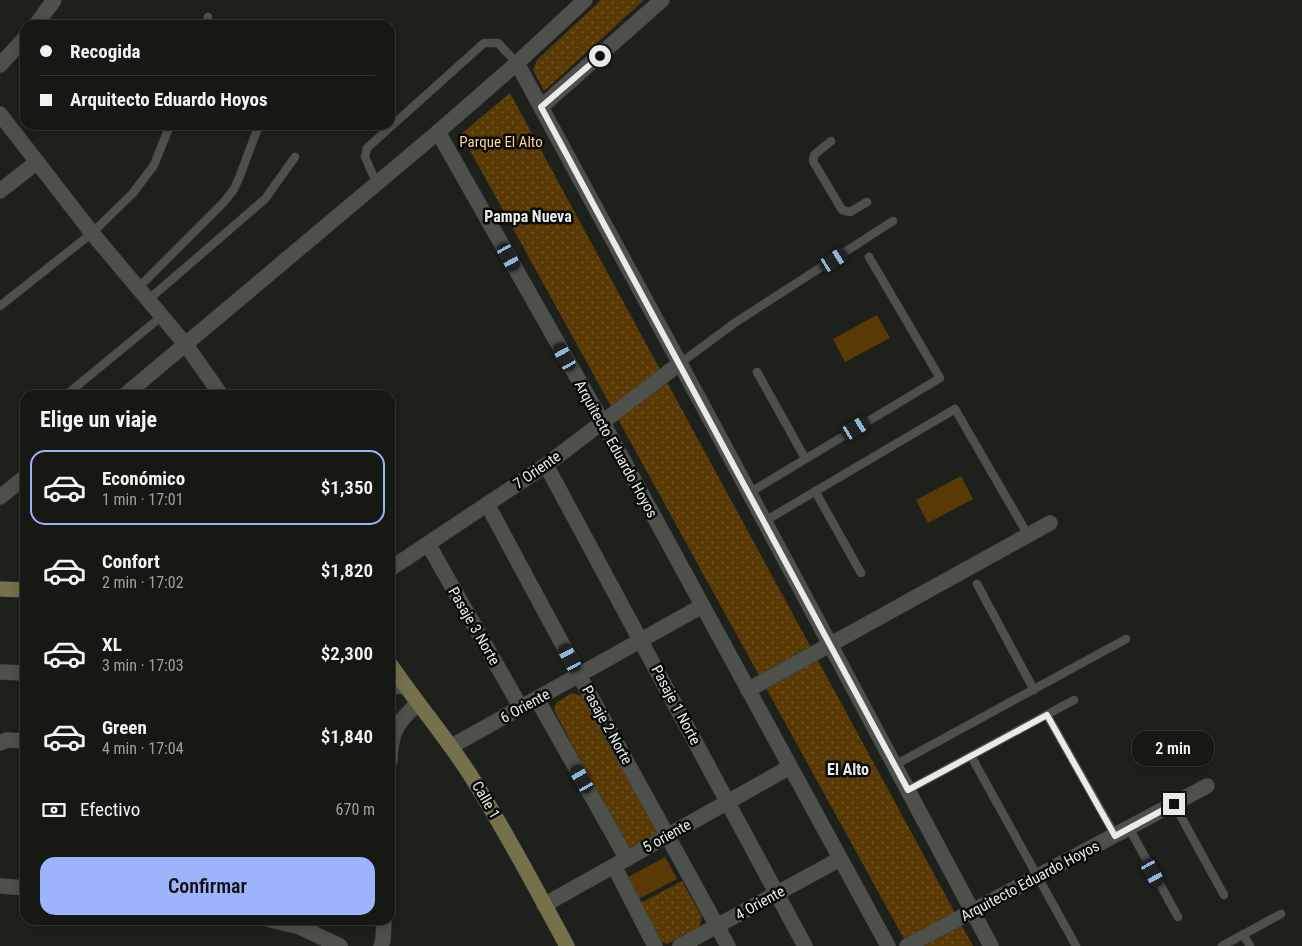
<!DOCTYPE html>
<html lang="es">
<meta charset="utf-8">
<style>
body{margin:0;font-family:"Roboto Condensed",sans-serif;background:#1f211d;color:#f1f3f6;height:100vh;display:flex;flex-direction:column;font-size:19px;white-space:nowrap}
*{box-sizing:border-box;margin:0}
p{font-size:16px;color:#9ea0a0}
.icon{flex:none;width:28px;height:28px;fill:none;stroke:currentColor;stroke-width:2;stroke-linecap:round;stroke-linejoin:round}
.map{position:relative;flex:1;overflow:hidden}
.details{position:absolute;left:20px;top:390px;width:375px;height:535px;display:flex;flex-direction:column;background:#161814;border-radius:15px;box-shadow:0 2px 12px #0003,0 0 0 1px #353734}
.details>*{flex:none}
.banner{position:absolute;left:20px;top:20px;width:375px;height:110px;border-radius:15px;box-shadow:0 2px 12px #0003,0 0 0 1px #353734;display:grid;align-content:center;height:110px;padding:0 20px;background:#161814}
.end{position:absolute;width:22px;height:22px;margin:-11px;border:6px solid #e9ebe8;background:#111;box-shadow:0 0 0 2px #111}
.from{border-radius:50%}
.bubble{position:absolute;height:35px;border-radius:15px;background:#161814;box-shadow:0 2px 12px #0003,0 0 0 1px #353734;font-size:16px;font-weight:600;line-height:35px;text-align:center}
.car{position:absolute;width:15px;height:30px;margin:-15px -8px;border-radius:6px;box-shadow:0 0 4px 1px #0007;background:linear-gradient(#222 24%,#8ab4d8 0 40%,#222 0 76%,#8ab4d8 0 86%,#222 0)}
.banner b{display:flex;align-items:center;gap:18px;height:48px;font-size:19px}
.banner b+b{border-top:1px solid #353734}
.banner i{width:12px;height:12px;background:#f1f3f6}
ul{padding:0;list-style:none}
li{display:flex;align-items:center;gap:15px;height:75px;margin:0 10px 8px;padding:0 10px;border:2px solid transparent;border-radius:15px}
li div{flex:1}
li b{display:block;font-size:19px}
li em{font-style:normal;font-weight:600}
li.on{border-color:#9db4fd}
li>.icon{width:45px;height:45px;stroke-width:1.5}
h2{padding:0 20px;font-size:22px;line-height:60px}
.pay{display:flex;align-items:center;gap:12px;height:55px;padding:0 20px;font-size:19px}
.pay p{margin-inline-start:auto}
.action{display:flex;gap:10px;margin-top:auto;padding:10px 20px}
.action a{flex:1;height:58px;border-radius:15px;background:#9db4fd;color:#111;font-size:20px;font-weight:600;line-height:58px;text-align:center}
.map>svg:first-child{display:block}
.park{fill:url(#park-dots)}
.pitch{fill:#593a04}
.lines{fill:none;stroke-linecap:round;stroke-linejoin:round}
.lane-casing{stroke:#393b38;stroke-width:9}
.street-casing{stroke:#393b38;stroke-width:16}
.secondary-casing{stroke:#393b38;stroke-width:16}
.lane{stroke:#4e504b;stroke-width:8}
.street{stroke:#4e504b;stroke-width:15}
.secondary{stroke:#74714b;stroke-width:15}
.route{stroke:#e9ebe8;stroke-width:6}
.labels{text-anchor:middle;stroke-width:5;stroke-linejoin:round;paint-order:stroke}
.park-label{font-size:15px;fill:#f9d3a1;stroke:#080907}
.street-label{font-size:15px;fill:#e9ebe8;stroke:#080907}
.neighbourhood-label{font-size:16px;font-weight:bold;fill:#e9ebe8;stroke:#080907}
</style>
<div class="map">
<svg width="1302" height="946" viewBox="0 0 1302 946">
<defs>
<pattern id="park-dots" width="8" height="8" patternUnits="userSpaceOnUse" patternTransform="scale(1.25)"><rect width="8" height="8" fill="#593a04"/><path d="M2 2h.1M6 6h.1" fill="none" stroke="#715729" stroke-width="1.8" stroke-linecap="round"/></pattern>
</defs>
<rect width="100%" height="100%" fill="#1d201b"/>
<g class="park">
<path d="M601,0H644L544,91L533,70L537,60Z"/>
<path d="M510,93L973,946H908L461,134Z"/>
<path d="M572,693L582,696L657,830V837L635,851L627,848L554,710L556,703Z"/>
<path d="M682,881L702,917L699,929L667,944L659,940L641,903Z"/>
</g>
<g class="pitch">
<path d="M877,315L890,338L845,362L833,339Z"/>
<path d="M961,476L973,499L928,523L916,500Z"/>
<path d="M665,857L677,879L637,900L626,878Z"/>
</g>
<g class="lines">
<defs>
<g id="lane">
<path d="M205,25L208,17"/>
<path d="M831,141L814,155L813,161L842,210L850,212L867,202"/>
<path d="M377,184L365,157L367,148L484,43H498L517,63"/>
<path d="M138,288L224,202L234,189L239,178L259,125"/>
<path d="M148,300L265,199L295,157"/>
<path d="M0,306L92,233L133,193L154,165L170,125"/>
<path d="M679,364L736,322L893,221"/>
<path d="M757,372L805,458"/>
<path d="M66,395L162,316"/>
<path d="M815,491L861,573"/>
<path d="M749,493L940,378L869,257"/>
<path d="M765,521L955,409L1028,535"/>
<path d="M977,584L1034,690"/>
<path d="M1047,715L1115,835"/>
<path d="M971,756L1076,946"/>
<path d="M895,765L1126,639"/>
<path d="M908,790L1074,700"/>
<path d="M1174,804L1224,895"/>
<path d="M1129,828L1178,917"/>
<path d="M1243,934L1250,946"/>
<path d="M1222,946L1281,914"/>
</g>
<g id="street">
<path d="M36,25L54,0"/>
<path d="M517,63L704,408L991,946"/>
<path d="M0,65L25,38"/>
<path d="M541,107L662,0"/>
<path d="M0,114L92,233L186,345L221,395"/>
<path d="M438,132L603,423L888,946"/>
<path d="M0,191L37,162"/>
<path d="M125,395L438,132L517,63L585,0"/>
<path d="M546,465L805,946"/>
<path d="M0,497L25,477"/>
<path d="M487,504L579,675L728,946"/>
<path d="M428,544L521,708"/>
<path d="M390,569L546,465L679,364"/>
<path d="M0,672L25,673"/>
<path d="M390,687L405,686"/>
<path d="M748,690L1050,523"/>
<path d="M537,699L627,859"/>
<path d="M0,743L7,740L25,741"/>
<path d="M452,746L702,606"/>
<path d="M390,760C391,731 397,723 418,703"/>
<path d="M614,866L655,946"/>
<path d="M0,886L25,888"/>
<path d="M544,905L790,767"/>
<path d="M271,920L300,927L340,946"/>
<path d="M381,946L383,940L384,920"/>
<path d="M680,946L840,859"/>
<path d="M907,946L1207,786"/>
</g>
<g id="secondary">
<path d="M0,589L25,590"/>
<path d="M390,664C417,704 449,740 474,781C507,833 537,891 567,946"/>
</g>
</defs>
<use href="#lane" class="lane-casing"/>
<use href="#street" class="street-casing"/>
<use href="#secondary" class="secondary-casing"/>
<use href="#lane" class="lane"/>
<use href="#street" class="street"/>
<use href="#secondary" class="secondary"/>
</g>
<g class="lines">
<path class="route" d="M600,56L541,107L908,790L1047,715L1115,836L1174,804"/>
</g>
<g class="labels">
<g class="park-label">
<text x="501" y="147">Parque El Alto</text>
</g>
<g class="street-label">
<text transform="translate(616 449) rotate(61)" y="5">Arquitecto Eduardo Hoyos</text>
<text transform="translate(537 470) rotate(-35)" y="5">7 Oriente</text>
<text transform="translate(474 626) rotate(60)" y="5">Pasaje 3 Norte</text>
<text transform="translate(676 705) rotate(62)" y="5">Pasaje 1 Norte</text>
<text transform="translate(525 706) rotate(-29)" y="5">6 Oriente</text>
<text transform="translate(607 725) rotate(61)" y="5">Pasaje 2 Norte</text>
<text transform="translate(486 800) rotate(60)" y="5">Calle 1</text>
<text transform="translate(667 836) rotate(-29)" y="5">5 oriente</text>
<text transform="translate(1030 881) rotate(-28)" y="5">Arquitecto Eduardo Hoyos</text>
<text transform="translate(760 903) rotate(-29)" y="5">4 Oriente</text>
</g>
<g class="neighbourhood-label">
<text x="528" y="222">Pampa Nueva</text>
<text x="848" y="775">El Alto</text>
</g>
</g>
</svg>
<i class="end from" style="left:600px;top:56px"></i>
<i class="end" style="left:1174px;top:804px"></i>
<div class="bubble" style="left:1132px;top:731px;width:82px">2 min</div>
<i class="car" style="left:509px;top:257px;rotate:151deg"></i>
<i class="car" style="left:834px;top:260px;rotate:57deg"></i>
<i class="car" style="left:565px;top:357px;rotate:331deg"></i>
<i class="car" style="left:856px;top:428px;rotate:59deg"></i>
<i class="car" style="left:570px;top:658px;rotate:332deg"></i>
<i class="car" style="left:582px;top:779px;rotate:330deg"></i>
<i class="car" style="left:1153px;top:873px;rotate:151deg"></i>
<div class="banner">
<b><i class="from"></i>Recogida</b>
<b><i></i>Arquitecto Eduardo Hoyos</b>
</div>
<section class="details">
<h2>Elige un viaje</h2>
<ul>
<li class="on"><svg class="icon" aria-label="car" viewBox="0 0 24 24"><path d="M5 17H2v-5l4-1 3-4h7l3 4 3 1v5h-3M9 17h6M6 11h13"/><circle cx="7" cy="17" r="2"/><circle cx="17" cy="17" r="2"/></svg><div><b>Económico</b><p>1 min · 17:01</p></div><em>$1,350</em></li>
<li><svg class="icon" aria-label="car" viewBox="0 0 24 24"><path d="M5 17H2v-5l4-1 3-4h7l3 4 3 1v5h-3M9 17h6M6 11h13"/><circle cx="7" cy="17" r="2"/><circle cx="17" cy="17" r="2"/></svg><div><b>Confort</b><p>2 min · 17:02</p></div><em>$1,820</em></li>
<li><svg class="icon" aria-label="car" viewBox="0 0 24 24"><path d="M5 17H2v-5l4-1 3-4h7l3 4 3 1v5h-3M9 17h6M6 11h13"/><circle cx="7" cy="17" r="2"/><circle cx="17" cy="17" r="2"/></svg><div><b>XL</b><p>3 min · 17:03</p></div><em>$2,300</em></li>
<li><svg class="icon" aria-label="car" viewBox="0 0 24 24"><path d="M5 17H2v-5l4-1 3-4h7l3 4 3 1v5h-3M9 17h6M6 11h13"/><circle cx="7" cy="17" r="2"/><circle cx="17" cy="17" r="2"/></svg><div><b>Green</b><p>4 min · 17:04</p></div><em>$1,840</em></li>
</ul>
<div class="pay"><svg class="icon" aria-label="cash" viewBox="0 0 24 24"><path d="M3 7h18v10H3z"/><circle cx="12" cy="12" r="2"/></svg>Efectivo<p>670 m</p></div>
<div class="action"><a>Confirmar</a></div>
</section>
</div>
